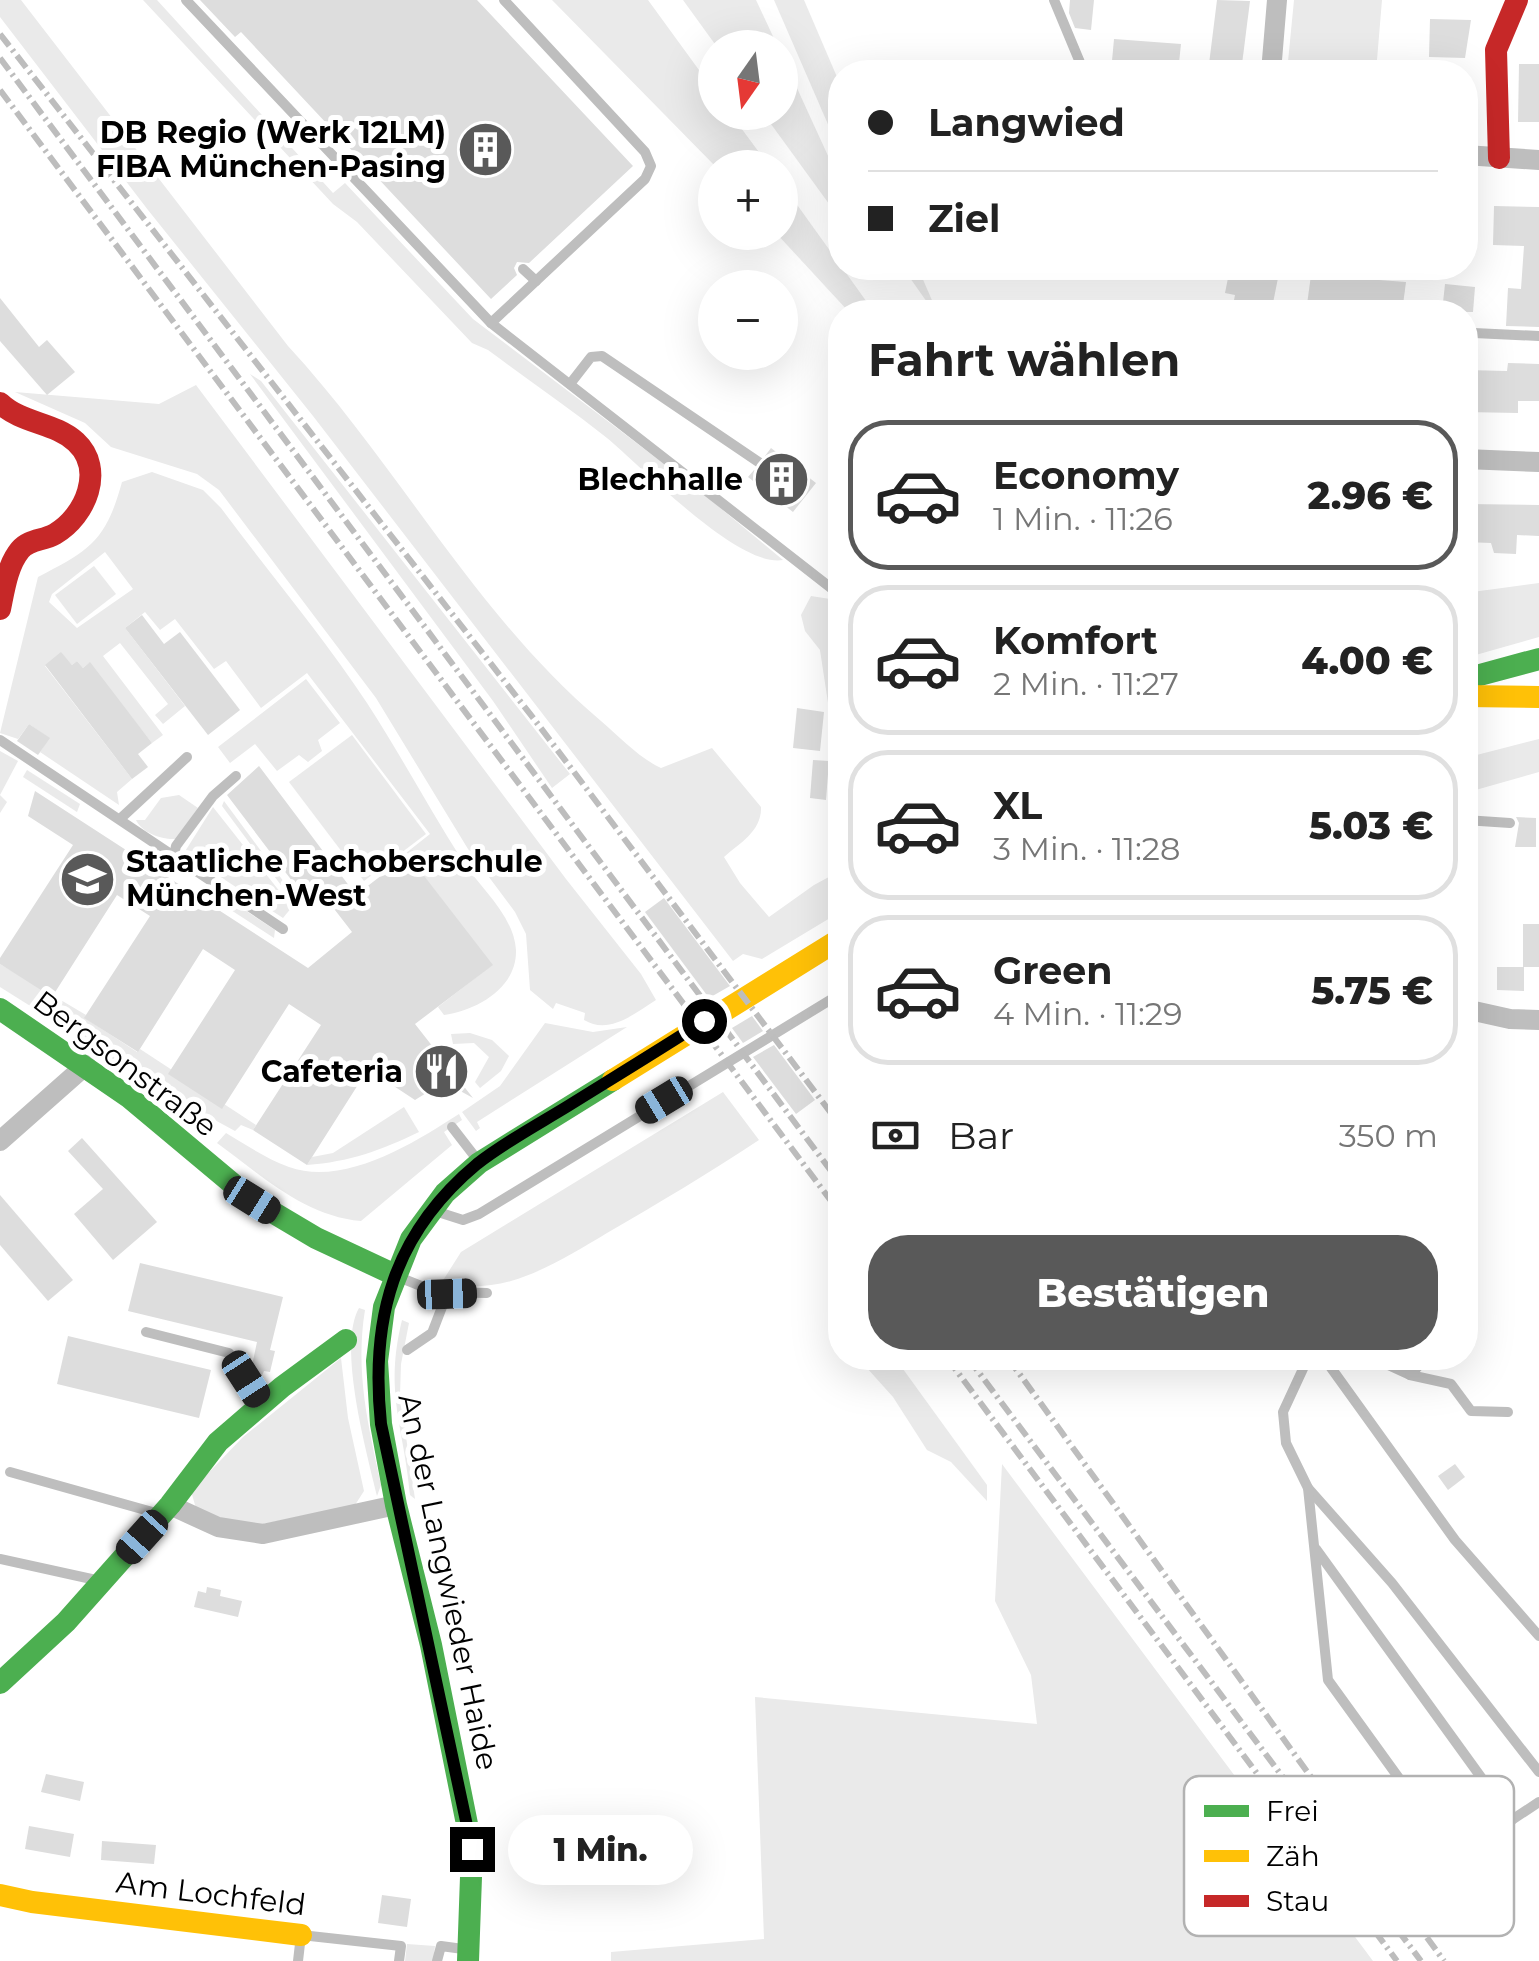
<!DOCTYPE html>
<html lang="de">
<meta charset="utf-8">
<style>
body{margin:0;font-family:Montserrat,sans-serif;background:#f6f6f6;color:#222;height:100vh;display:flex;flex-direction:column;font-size:38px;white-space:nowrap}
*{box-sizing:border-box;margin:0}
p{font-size:32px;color:#767676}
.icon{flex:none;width:55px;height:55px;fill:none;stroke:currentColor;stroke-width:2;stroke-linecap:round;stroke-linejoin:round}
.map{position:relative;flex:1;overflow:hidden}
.details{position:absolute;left:828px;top:300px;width:650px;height:1070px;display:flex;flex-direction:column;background:#fff;border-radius:40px;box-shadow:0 10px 40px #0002}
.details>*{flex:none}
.banner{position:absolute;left:828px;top:60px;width:650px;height:220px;border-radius:40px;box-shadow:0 10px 40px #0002;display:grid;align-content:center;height:220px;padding:0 40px;background:#fff}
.needle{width:65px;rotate:194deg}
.controls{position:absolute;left:698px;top:30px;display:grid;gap:20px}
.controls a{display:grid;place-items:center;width:100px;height:100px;border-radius:50%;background:#fff;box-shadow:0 10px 40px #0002;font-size:50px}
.end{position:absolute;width:45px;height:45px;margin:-22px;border:12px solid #000;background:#fff;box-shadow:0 0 0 5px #fff}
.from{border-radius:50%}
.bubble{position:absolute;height:70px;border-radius:35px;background:#fff;box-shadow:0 10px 40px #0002;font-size:32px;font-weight:800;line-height:70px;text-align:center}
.car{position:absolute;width:30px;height:60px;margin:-30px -15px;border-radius:12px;box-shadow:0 0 8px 2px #0007;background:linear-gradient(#222 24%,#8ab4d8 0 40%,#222 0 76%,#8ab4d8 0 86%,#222 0)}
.banner b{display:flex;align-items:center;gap:35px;height:95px;font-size:38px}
.banner b+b{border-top:2px solid #e0e0e0}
.banner i{width:25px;height:25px;background:#222}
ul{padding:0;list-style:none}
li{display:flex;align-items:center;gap:30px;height:150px;margin:0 20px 15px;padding:0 20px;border:5px solid #e0e0e0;border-radius:40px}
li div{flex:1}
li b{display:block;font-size:38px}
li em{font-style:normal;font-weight:800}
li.on{border-color:#595959}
li>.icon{width:90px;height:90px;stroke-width:1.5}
h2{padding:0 40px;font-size:45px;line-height:120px}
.pay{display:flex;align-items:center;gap:25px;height:110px;padding:0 40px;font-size:38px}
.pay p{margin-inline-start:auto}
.cta{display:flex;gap:20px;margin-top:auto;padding:20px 40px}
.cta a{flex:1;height:115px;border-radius:40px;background:#595959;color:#fff;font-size:40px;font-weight:800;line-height:115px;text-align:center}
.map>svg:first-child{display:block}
.green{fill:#eaeaea;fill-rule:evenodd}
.building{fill:#ddd}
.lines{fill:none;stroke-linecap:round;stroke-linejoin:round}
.lane{stroke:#bebebe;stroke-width:10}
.street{stroke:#bebebe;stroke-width:20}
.fast{stroke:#4caf50;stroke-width:22}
.slow{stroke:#ffc107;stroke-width:22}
.jam{stroke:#c62828;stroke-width:22}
.rail{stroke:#bdbdbd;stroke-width:6;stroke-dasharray:15 5 2.5 5;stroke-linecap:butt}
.route{stroke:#000;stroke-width:12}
.labels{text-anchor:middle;stroke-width:10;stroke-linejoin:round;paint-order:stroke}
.poi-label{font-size:30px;font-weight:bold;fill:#000;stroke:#fff;text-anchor:end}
.street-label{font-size:30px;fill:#000;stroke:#fff}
.key{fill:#fff;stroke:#b2b2b2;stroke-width:2.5}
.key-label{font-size:28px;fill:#000}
</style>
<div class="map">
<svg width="1539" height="1961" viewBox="0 0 1539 1961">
<rect width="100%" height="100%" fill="#fff"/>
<g class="green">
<path d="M0,0H21L288,346C398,465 476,616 601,721C620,737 639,758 661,768L712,748L761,807C762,831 740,843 724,857L740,883L769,917L814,885L840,871V912L762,959L743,954L733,961L313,416L148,210L0,17Z"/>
<path d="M143,0H157L333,193L345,183L473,319L701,492L783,560C738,568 642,467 607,438C568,407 527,379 488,350L472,343L357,222L333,204Z"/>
<path d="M552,0H648L715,92V112L730,113L770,167H716Z"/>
<path d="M683,0H756L778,47H717Z"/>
<path d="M774,0H804L840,84V152Z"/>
<path d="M1294,0H1382L1376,72H1287Z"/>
<path d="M780,51L840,182V219L763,113L780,112Z"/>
<path d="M780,181L874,312H849L776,233L780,232Z"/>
<path d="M903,268H918L937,312H934Z"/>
<path d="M250,374L261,381L570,774L552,788L493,701Z"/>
<path d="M196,385L566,879L641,974L656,1000C634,1014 609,1035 584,1020L585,1013L556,1003L553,1009L530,990L526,934L515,912L468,849L376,698L219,490L197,474L111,447L85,423L15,392L159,404Z"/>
<path d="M152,472L203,490L221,508C269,573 323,636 367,703C400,754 429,808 462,860C479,887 514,915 516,950C517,988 477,1010 444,1015L438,1007L492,965L406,853L430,834L307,673L261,708L226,661L214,669L175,619L160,630L145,612L125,628L185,706L163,724L155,715L168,704L120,643L103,656L163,735L152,743L89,663L83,668L77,661L72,665L61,653L45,666L132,779L117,792L119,805L40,752L49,738L29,724L18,739L0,733L38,577C90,550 106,541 122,482ZM105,552L133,589L77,628L49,602L52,594Z"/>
<path d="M94,566L116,594L77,624L55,595Z"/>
<path d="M1539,583V637L1465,658V593Z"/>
<path d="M811,596L830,599L840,609V782L820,650L805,631L801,615Z"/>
<path d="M306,679L340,723L318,740L322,751L308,762L299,755L277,771L255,744L230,763L218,747Z"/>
<path d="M352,735L426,834L364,881L289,782Z"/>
<path d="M1539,739V772L1465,793V758Z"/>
<path d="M0,751L18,761L0,795L7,802L0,813Z"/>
<path d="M27,770L80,804L77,812L23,777Z"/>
<path d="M179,795L198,808L176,839C162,840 142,833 136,820H145L161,798Z"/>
<path d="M224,801L298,901L295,904L222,806Z"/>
<path d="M213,807L292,907L283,918L184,853Z"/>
<path d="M225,897L275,930L274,938L217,901Z"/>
<path d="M0,964L86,1015L85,1018L137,1052L140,1049L256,1125L253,1130L241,1125L235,1131L213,1119L180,1112L102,1051L0,987Z"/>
<path d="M545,1023L593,1032L627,1027L477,1122L480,1128L476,1131L462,1112L500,1086Z"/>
<path d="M470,1033L492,1040L509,1056L501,1071L480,1088L475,1082L489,1057L474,1043L453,1044L451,1034Z"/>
<path d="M723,1092L759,1140C709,1173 659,1203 607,1233C577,1251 545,1271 511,1281C488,1287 464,1289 442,1282L461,1252Z"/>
<path d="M404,1107L419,1132C382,1150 349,1162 307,1165L312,1157L333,1153Z"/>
<path d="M459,1114L462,1120L444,1132L452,1145L361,1221C304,1216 261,1175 217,1143L226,1133C246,1145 267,1159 289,1167C344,1187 414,1143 459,1114Z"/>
<path d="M359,1308L365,1310C355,1371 368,1425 381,1485L377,1496C367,1453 337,1346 359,1308Z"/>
<path d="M402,1320L409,1323L401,1364L400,1395L415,1499L410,1495C404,1426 384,1393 402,1320Z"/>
<path d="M341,1358L348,1418L364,1491L355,1505L254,1526L197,1512L191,1491L243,1437Z"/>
<path d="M858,1358H895L987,1485V1501L951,1462L927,1450L893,1397Z"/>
<path d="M1002,1464L1373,1961H611V1952L764,1939L755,1697L1037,1724L1031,1675L995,1601Z"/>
<path d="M407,1944L435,1946L433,1961H405Z"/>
</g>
<g class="building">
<path d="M200,0H477L633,166L529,263L517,262L514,268L517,275L491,299L241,32L235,37Z"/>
<path d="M1070,0H1094L1091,30L1075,28L1069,13Z"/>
<path d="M1217,0L1250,1L1241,72H1208Z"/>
<path d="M1430,19L1471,20L1465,58L1429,57Z"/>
<path d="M1114,39L1181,44L1178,72H1111Z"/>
<path d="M1519,64H1539V122H1518Z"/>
<path d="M1494,206L1539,207V327L1506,326L1508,288L1521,289L1524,246L1493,245Z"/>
<path d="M1241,268H1280L1272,308L1234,300L1235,295L1225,293L1229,273L1239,276Z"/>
<path d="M1311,275L1406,282L1402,312H1306Z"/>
<path d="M1445,284L1475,287L1473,312H1442Z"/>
<path d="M0,298L39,347L47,340L75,372L47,395L0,341Z"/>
<path d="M1508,363L1539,364V401H1518V413L1465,412V370L1507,371Z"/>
<path d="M771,448L816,483L793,512L748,477L754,470L767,469L769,463L765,456Z"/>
<path d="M1465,504L1539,505V536L1517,535L1516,554L1494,553L1491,543L1465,542Z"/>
<path d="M142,615L164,644L180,632L240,710L208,735L125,628Z"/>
<path d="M61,652L72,665L77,661L83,668L90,662L152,743L138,754L148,767L132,779L45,665Z"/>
<path d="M797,708L824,712L820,751L793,748Z"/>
<path d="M29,724L50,738L38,755L17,741Z"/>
<path d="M813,760L829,761L826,800L810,798Z"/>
<path d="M259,766L356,895L408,855L493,965L415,1024L473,1098L444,1082L415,1100L368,1069L307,1165L253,1130L321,1025L289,1004L222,1109L168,1074L235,970L203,949L138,1052L84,1018L150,916L117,895L52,997L0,964V958L73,845L28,816L35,791L308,968L352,932L321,892L308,902L227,795Z"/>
<path d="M1516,817L1536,818V847H1515L1519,823Z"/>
<path d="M664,898L730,986L709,998L645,912Z"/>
<rect x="1523" y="924" width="16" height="43"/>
<path d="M1497,967H1524V991L1497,990Z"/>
<path d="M752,1016L763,1031L743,1043L732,1028Z"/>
<path d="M774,1045L815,1100L796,1114L753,1057Z"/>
<path d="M82,1138L157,1222L113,1260L74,1214L103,1189L68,1151Z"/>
<path d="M0,1195L73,1280L48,1301L0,1245Z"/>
<path d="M140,1263L283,1297L270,1350L275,1351L270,1372L264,1371L259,1382L251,1370L257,1342L128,1311Z"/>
<path d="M68,1336L211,1370L199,1418L57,1384Z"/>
<path d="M1455,1464L1465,1477L1448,1490L1438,1476Z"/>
<path d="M207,1587L221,1590L220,1596L242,1601L238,1617L194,1607L198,1591L206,1593Z"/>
<path d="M46,1774L84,1782L80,1801L41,1792Z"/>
<path d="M29,1826L74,1834L70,1857L25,1849Z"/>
<path d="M102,1841L156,1845L154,1864L101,1860Z"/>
<path d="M382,1895L411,1899L407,1927L378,1923Z"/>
</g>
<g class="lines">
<g class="lane">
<path d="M186,0L491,323L840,595"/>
<path d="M1054,0L1084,72"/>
<path d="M523,269L536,281"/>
<path d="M491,323L645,179L651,166L645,152L504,0"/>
<path d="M1474,333L1539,336"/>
<path d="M570,384L591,357L602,356L760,463"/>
<path d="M0,740L283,929"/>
<path d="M120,819L187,757"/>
<path d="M1465,820L1510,823"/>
<path d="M174,855L176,846L213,796L236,776"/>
<path d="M452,1127L476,1158"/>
<path d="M438,1212L463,1220L479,1214L840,994"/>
<path d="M401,1278L436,1292L487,1293"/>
<path d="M146,1332L229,1353L259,1399"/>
<path d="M407,1350L432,1333L447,1294"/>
<path d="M1308,1358L1283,1412L1286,1443L1308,1488L1392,1583L1539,1772"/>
<path d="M1324,1358L1455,1540L1539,1636"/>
<path d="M1373,1358L1410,1375L1451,1384L1471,1411L1508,1412"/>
<path d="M1410,1375L1426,1358"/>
<path d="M10,1472L156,1513"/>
<path d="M1308,1488L1328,1680L1456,1857L1539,1802"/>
<path d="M1316,1549L1512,1820"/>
<path d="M0,1559L96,1580"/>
<path d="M298,1961L301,1935L401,1946L399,1961"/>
<path d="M437,1961L441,1946L463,1949"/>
</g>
<g class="street">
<path d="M1271,72L1277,0"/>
<path d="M1465,155L1539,160"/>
<path d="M1465,459L1539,462"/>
<path d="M1465,1009L1510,1019L1539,1020"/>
<path d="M0,1141L86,1065"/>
<path d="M170,1505L218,1527L263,1534L396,1505"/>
</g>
<g class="fast">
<path d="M1465,679L1539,659"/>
<path d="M0,1009L130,1098L252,1200L316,1238L395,1275"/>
<path d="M0,1683L66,1622L170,1505L218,1442L282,1387L346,1340"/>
<path d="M468,1961L472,1849L431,1645L396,1505L381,1424L377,1361L384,1307L411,1239L445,1193L479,1163L613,1080"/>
</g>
<g class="slow">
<path d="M1465,696L1539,697"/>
<path d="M613,1080L840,939"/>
<path d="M0,1895L32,1902L301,1935"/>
</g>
<g class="jam">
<path d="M1499,158L1496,50L1517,0"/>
<path d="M0,403C22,424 54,422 76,442C105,469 86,516 55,534C43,541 29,539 20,550C7,566 4,590 0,609"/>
</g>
<g class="rail">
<path d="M0,34L534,719L840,1125"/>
<path d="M0,58L840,1183"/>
<path d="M0,90L840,1213"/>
<path d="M947,1358L1397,1961"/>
<path d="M968,1358L1421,1961"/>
<path d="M1008,1358L1444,1961"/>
</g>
</g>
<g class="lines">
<path class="route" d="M472,1849L381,1424C370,1319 393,1234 477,1164C505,1142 537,1125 568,1106C613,1078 659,1050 704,1021"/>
</g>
<defs>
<symbol id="building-disc" viewBox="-11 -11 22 22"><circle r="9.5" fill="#595959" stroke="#fff"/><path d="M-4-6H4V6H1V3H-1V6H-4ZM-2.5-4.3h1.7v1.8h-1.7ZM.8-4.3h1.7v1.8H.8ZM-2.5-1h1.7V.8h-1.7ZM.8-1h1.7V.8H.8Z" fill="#fff"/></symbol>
<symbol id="school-disc" viewBox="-11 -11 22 22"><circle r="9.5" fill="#595959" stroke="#fff"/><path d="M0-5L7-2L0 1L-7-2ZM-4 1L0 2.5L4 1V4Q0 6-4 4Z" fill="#fff"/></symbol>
<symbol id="restaurant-disc" viewBox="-11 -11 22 22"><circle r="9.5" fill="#595959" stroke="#fff"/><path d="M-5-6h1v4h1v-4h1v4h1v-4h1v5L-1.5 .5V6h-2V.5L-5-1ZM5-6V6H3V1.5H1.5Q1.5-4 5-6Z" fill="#fff"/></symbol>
</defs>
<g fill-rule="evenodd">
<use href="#building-disc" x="454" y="118" width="63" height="63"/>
<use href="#building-disc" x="750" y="448" width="63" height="63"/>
<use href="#school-disc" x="56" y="848" width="63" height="63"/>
<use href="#restaurant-disc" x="410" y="1040" width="63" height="63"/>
</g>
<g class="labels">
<g class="poi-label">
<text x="446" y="143">DB Regio (Werk 12LM)<tspan x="446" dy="34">FIBA München-Pasing</tspan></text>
<text x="743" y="490">Blechhalle</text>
<text x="126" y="872" text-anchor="start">Staatliche Fachoberschule<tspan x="126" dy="34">München-West</tspan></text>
<text x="403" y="1082">Cafeteria</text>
</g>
<g class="street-label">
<text transform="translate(125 1064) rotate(37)" y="10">Bergsonstraße</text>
<text transform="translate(448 1582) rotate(78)" y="10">An der Langwieder Haide</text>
<text transform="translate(211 1894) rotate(7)" y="10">Am Lochfeld</text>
</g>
</g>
<rect x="1184" y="1776" width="330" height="160" rx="15" class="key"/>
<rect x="1204" y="1805" width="45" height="12" fill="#4caf50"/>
<rect x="1204" y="1850" width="45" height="12" fill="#ffc107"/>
<rect x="1204" y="1895" width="45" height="12" fill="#c62828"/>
<g class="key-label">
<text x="1266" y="1821">Frei</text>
<text x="1266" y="1866">Zäh</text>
<text x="1266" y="1911">Stau</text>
</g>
</svg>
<div class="controls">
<a><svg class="needle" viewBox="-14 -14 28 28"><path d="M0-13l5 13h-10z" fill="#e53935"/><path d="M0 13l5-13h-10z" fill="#767676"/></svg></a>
<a>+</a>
<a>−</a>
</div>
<i class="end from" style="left:704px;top:1021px"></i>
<i class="end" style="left:472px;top:1849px"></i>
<div class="bubble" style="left:508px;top:1815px;width:185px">1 Min.</div>
<i class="car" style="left:664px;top:1100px;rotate:239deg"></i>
<i class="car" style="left:252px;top:1200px;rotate:122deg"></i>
<i class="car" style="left:447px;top:1294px;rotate:88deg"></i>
<i class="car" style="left:246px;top:1379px;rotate:147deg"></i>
<i class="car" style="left:142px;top:1537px;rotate:222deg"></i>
<div class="banner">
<b><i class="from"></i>Langwied</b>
<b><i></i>Ziel</b>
</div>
<section class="details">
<h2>Fahrt wählen</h2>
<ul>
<li class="on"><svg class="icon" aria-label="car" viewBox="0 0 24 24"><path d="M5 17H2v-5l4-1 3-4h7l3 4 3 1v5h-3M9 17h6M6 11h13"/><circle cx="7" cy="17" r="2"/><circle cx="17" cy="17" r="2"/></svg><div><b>Economy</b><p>1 Min. · 11:26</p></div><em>2.96 €</em></li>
<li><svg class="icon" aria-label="car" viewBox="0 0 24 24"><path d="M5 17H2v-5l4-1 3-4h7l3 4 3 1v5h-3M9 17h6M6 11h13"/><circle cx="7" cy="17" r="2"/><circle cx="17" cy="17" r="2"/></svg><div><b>Komfort</b><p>2 Min. · 11:27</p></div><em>4.00 €</em></li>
<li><svg class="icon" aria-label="car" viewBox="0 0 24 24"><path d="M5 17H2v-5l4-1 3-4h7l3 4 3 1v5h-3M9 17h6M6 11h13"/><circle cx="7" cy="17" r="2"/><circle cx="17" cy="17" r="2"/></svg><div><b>XL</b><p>3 Min. · 11:28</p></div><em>5.03 €</em></li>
<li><svg class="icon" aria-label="car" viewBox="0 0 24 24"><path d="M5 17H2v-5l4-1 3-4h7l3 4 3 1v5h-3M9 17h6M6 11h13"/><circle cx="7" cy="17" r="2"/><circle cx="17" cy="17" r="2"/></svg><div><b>Green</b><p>4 Min. · 11:29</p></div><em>5.75 €</em></li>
</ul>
<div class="pay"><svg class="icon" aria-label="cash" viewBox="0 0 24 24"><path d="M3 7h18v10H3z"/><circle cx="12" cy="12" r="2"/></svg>Bar<p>350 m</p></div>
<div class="cta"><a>Bestätigen</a></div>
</section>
</div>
